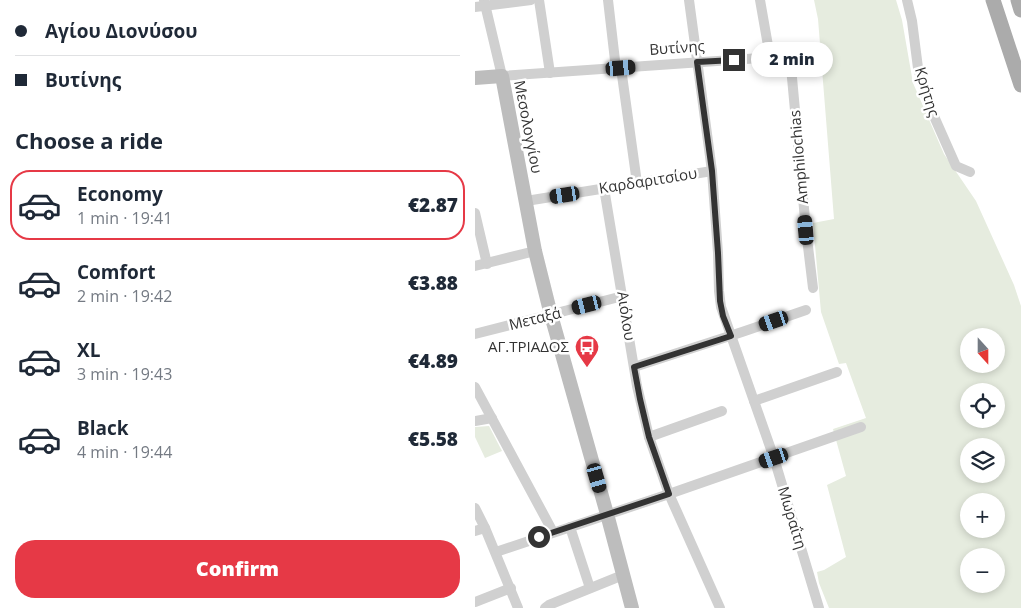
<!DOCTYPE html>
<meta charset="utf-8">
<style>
body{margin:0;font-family:"Open Sans",sans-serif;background:#f2f2f3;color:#1f2937;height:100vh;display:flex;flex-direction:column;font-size:19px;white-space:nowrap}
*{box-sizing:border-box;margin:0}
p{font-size:16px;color:#747a83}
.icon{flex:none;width:28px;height:28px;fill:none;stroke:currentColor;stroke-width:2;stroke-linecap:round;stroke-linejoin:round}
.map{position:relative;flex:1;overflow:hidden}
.details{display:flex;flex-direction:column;background:#fff;width:475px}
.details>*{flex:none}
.hud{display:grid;align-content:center;height:110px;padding:0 15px;background:#fff}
.needle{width:32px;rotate:159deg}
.buttons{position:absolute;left:485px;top:328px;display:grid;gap:10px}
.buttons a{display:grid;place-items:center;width:45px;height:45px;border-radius:50%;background:#fff;box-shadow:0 2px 8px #0003;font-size:25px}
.end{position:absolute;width:22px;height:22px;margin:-11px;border:6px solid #333;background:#fff;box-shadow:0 0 0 2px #fff}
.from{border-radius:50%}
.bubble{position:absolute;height:35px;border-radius:18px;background:#fff;box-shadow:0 2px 8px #0003;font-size:16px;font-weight:800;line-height:35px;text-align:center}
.car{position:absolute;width:15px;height:30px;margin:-15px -8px;border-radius:6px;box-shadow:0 0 4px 1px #0007;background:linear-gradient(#222 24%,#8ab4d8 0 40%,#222 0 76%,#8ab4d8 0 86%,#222 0)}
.hud b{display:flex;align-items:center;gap:18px;height:48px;font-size:19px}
.hud b+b{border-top:1px solid #e0e1e3}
.hud i{width:12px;height:12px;background:#1f2937}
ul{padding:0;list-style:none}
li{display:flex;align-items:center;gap:15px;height:70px;margin:0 10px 8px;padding:0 5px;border:2px solid transparent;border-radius:20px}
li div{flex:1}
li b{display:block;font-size:19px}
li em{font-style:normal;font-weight:800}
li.active{border-color:#e63946}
li>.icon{width:45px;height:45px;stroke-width:1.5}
h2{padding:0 15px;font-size:22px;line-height:60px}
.cta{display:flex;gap:10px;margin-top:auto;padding:10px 15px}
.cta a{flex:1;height:58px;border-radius:20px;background:#e63946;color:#fff;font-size:20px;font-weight:800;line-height:58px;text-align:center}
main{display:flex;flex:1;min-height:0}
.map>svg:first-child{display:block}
.green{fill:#e6ecdf;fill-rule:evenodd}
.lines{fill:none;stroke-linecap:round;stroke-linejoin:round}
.street{stroke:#d0d0d0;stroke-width:10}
.secondary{stroke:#bdbdbd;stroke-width:14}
.primary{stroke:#ababab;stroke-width:15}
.route{stroke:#333;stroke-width:6}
.labels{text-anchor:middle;stroke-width:5;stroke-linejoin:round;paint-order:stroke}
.street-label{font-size:15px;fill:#333;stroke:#fff}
.poi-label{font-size:15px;fill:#333;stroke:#fff;text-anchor:end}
</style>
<main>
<section class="details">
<div class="hud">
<b><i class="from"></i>Αγίου Διονύσου</b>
<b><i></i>Βυτίνης</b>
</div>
<h2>Choose a ride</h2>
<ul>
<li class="active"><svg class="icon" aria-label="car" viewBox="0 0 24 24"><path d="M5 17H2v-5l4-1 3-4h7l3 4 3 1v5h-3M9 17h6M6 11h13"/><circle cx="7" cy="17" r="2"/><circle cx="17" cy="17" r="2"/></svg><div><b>Economy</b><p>1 min · 19:41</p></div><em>€2.87</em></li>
<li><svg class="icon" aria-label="car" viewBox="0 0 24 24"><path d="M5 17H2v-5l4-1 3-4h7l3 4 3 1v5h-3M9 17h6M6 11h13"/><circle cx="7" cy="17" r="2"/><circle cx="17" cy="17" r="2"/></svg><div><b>Comfort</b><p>2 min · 19:42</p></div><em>€3.88</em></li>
<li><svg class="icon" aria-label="car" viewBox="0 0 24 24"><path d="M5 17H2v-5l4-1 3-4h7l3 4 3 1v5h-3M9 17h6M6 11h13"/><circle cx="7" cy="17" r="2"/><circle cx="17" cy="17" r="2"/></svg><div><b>XL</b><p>3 min · 19:43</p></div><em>€4.89</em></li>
<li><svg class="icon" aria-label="car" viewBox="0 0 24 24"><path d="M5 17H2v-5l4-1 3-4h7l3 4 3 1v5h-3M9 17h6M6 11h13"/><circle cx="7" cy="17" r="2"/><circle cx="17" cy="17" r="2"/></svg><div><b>Black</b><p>4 min · 19:44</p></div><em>€5.58</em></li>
</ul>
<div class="cta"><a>Confirm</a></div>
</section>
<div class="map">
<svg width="546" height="608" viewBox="0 0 546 608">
<rect width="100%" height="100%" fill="#fff"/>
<g class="green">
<path d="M339,0H421L427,20L438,83L469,154L501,201L539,285L546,306V608H354L344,583L342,572L349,570L371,557L352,485L371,476L358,429L391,418L371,363L364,364L346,312L338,223L359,219L343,19ZM494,336H521V364H494ZM494,391H521V419H494ZM494,446H521V474H494ZM494,501H521V529H494ZM494,556H521V584H494Z"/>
<path d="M14,426L27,451L10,458L0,437V427Z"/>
</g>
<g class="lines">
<g class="street">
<path d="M9,0L27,76L315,56L346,53L348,52L347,49"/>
<path d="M64,0L75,73"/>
<path d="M133,0L141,69"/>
<path d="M214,0L237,171L243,253L244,291L246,307L299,458L344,608"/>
<path d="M285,0L295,57"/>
<path d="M432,0L437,21L443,68L454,105L481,166L495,172"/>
<path d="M0,7L56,0"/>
<path d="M315,56L331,230L338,288"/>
<path d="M146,68L162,183"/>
<path d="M129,188L162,386L174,437L194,494L245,608"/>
<path d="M51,201L237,171"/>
<path d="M0,213L12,264"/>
<path d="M0,266L60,251"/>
<path d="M0,334L148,296"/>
<path d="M159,367L267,332L331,310"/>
<path d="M0,387L78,532"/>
<path d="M279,401L362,372"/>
<path d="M0,421L17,418"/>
<path d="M174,437L247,411"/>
<path d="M0,508L10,528L43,608"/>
<path d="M95,527L115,588"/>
<path d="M0,531L10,528"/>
<path d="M21,552L194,494L386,427"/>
<path d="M0,602L36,588"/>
<path d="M70,608L74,605L148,575"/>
</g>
<path class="secondary" d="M0,78L27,76L60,251L76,315L132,514L157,608"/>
<g class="primary">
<path d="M518,0L546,85"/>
<path d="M543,0L546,10"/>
</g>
</g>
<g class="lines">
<path class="route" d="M64,537L194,494L174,437L165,399L159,367L256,336L248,316L245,301L243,253L237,171L222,62L259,60"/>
</g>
<defs>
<symbol id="bus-pin" viewBox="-11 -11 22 30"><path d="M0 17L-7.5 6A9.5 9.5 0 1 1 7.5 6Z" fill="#e63946" stroke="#fff"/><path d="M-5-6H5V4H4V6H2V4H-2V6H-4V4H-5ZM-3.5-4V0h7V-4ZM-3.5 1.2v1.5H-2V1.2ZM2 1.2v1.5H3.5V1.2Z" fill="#fff"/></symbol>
</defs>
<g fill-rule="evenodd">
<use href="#bus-pin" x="98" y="333" width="28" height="38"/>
</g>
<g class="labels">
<g class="street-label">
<text transform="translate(202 48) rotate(-4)" y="5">Βυτίνης</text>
<text transform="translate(452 92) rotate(73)" y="5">Κρήτης</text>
<text transform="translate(53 127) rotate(79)" y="5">Μεσολογγίου</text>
<text transform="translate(324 157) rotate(-95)" y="5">Amphilochias</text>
<text transform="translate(173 181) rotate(-9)" y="5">Καρδαριτσίου</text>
<text transform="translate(151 316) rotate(81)" y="5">Αιόλου</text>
<text transform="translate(60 319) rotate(-14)" y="5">Μεταξά</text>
<text transform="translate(317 518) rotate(73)" y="5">Μωραΐτη</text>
</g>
<g class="poi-label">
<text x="94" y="352">ΑΓ.ΤΡΙΑΔΟΣ</text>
</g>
</g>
</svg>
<div class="buttons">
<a><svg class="needle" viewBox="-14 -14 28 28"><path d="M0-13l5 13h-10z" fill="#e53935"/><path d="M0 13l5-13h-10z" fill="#747a83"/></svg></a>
<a><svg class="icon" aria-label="locate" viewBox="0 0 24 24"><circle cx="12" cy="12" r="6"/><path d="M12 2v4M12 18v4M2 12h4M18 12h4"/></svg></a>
<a><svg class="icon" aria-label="layers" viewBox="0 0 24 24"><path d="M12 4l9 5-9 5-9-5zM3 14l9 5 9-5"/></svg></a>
<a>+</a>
<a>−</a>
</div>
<i class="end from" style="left:64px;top:537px"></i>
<i class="end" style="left:259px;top:60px"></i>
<div class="bubble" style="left:276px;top:42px;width:82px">2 min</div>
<i class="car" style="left:146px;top:68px;rotate:85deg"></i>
<i class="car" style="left:90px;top:195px;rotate:261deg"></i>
<i class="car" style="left:331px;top:230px;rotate:355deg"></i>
<i class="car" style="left:112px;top:305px;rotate:256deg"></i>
<i class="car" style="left:299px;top:321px;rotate:251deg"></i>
<i class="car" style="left:299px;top:458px;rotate:251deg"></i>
<i class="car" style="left:122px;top:478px;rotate:164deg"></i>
</div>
</main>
